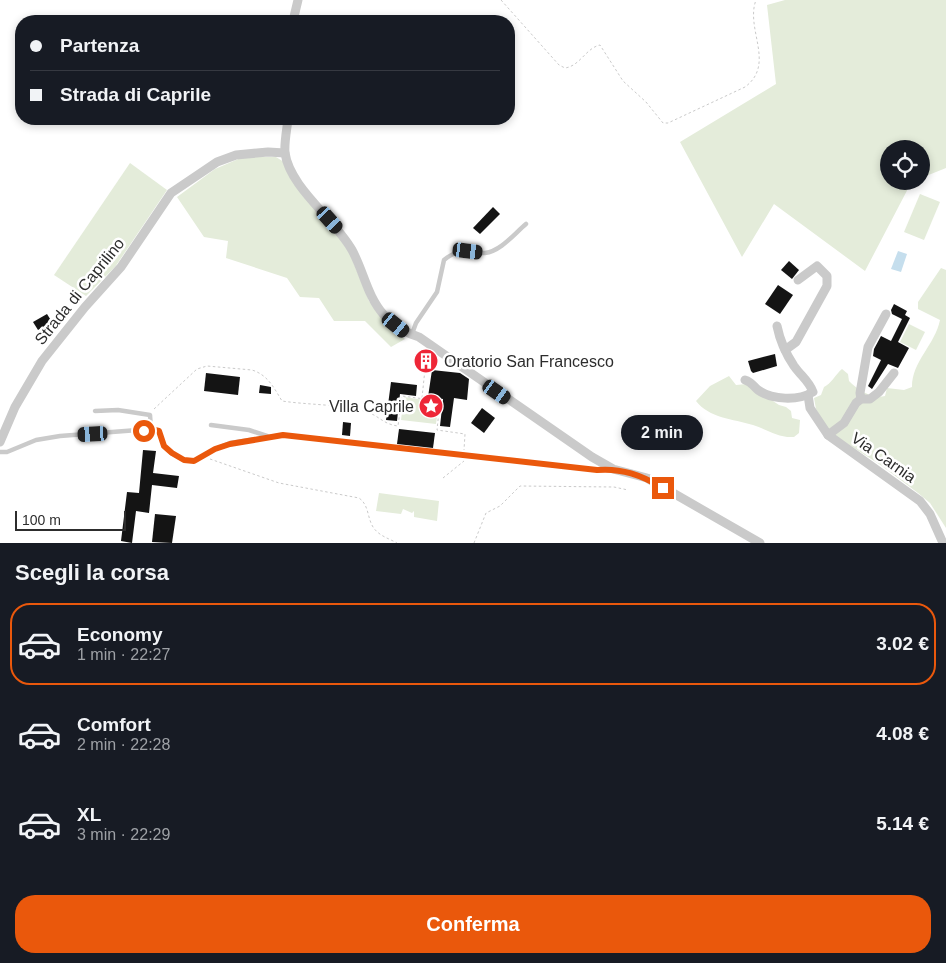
<!DOCTYPE html>
<html lang="it">
<meta charset="utf-8">
<style>
body{margin:0;font-family:Arial,sans-serif;background:#242831;color:#f1f3f6;height:100vh;display:flex;flex-direction:column;font-size:19px;white-space:nowrap}
*{box-sizing:border-box;margin:0}
p{font-size:16px;color:#9ea1a6}
.icon{flex:none;width:28px;height:28px;fill:none;stroke:currentColor;stroke-width:2;stroke-linecap:round;stroke-linejoin:round}
.map{position:relative;height:543px;overflow:hidden}
.side{display:flex;flex-direction:column;background:#171b24;flex:1}
.side>*{flex:none}
.banner{position:absolute;left:15px;top:15px;width:500px;height:110px;border-radius:20px;box-shadow:0 2px 8px #0003;display:grid;align-content:center;height:110px;padding:0 15px;background:#171b24}
.fabs{position:absolute;left:880px;top:140px;display:grid;gap:10px}
.fabs a{display:grid;place-items:center;width:50px;height:50px;border-radius:50%;background:#171b24;box-shadow:0 2px 8px #0003;font-size:25px}
.scale{position:absolute;left:15px;bottom:12px;width:111px;box-sizing:border-box;padding-left:5px;border:2px solid #2d2d2d;border-top:0;font-size:14px;line-height:18px;white-space:nowrap;color:#2d2d2d;-webkit-text-stroke:4px #fff;paint-order:stroke}
.end{position:absolute;width:22px;height:22px;margin:-11px;border:6px solid #ea580c;background:#fff;box-shadow:0 0 0 2px #fff}
.from{border-radius:50%}
.bubble{position:absolute;height:35px;border-radius:18px;background:#171b24;box-shadow:0 2px 8px #0003;font-size:16px;font-weight:700;line-height:35px;text-align:center}
.car{position:absolute;width:15px;height:30px;margin:-15px -8px;border-radius:6px;box-shadow:0 0 4px 1px #0007;background:linear-gradient(#222 24%,#8ab4d8 0 40%,#222 0 76%,#8ab4d8 0 86%,#222 0)}
.banner b{display:flex;align-items:center;gap:18px;height:48px;font-size:19px}
.banner b+b{border-top:1px solid #363941}
.banner i{width:12px;height:12px;background:#f1f3f6}
ul{padding:0;list-style:none}
li{display:flex;align-items:center;gap:15px;height:82px;margin:0 10px 8px;padding:0 5px;border:2px solid transparent;border-radius:20px}
li div{flex:1}
li b{display:block;font-size:19px}
li em{font-style:normal;font-weight:700}
li.selected{border-color:#ea580c}
li>.icon{width:45px;height:45px;stroke-width:1.5}
h2{padding:0 15px;font-size:22px;line-height:60px}
.primary-button{display:flex;gap:10px;margin-top:auto;padding:10px 15px}
.primary-button a{flex:1;height:58px;border-radius:20px;background:#ea580c;color:#fff;font-size:20px;font-weight:700;line-height:58px;text-align:center}
.map>svg:first-child{display:block}
.green{fill:#e4ecda}
.water{fill:#c5deed}
.building{fill:#141414}
.lines{fill:none;stroke-linecap:round;stroke-linejoin:round}
.path{stroke:#cacaca;stroke-width:1;stroke-dasharray:2.5 2.5;stroke-linecap:butt}
.service{stroke:#cacaca;stroke-width:4.5}
.minor{stroke:#cacaca;stroke-width:9}
.route{stroke:#ea580c;stroke-width:6}
.labels{text-anchor:middle;stroke-width:5;stroke-linejoin:round;paint-order:stroke}
.street-label{font-size:16px;fill:#2d2d2d;stroke:#fff}
.poi-label{font-size:16px;fill:#2d2d2d;stroke:#fff;text-anchor:start}
</style>
<div class="map">
<svg width="946" height="543" viewBox="0 0 946 543">
<rect width="100%" height="100%" fill="#fff"/>
<g class="green">
<path d="M785,0H946V168L921,178V149H889V181H912L865,271L774,204L742,257L680,142L776,84L767,5Z"/>
<path d="M243,157H276L284,162L339,237L350,254L369,301L384,320L405,339L391,347L365,321H334L319,298L300,297L287,278L226,258L228,241L204,237L177,197L215,169Z"/>
<path d="M130,163L167,190L115,267L86,296L54,275Z"/>
<path d="M920,194L940,202L924,240L904,232Z"/>
<path d="M941,268L946,270V528L930,503L918,493L882,466L829,432L816,409L814,398L821,395L824,387C831,384 835,375 842,369L848,374L849,381C858,390 872,399 885,396L887,388L904,390L912,387C912,361 935,345 940,320L918,309V302Z"/>
<path d="M909,324L925,332L916,350L900,342Z"/>
<path d="M729,376L736,385L747,384L779,405L786,407L791,411L792,418L800,420L799,433L794,437C778,438 768,430 753,425C733,419 709,418 696,401L710,386Z"/>
<path d="M404,397L439,402L436,424L401,420Z"/>
<path d="M379,493L439,501L437,521L414,517V511L412,513L403,509L401,514L376,511Z"/>
</g>
<path class="water" d="M898,251L907,254L901,272L891,269Z"/>
<g class="building">
<path d="M493,207L500,214L480,234L473,228Z"/>
<path d="M789,261L799,270L792,279L781,270Z"/>
<path d="M778,285L793,295L780,314L765,304Z"/>
<path d="M894,304L907,311L905,315L910,318L898,342L909,348L898,368L888,364L872,389L868,386L881,360L873,356L874,349L881,336L891,341L902,319L892,314L891,310Z"/>
<path d="M47,314L52,322L38,330L33,322Z"/>
<path d="M422,352L431,353L429,369L420,368Z"/>
<path d="M775,354L777,366L753,373L751,371L748,361Z"/>
<path d="M432,370L460,373L469,379L467,400L454,398L450,427L440,426L443,399L428,397Z"/>
<path d="M206,373L240,377L238,395L204,391Z"/>
<path d="M391,382L417,385L416,396L400,394L397,421L386,420Z"/>
<path d="M260,385L271,387V394L259,393Z"/>
<path d="M482,408L495,418L484,433L471,423Z"/>
<path d="M343,422L351,423L350,436L342,435Z"/>
<path d="M399,429L435,433L433,448L397,444Z"/>
<path d="M143,450L156,451L153,473L179,476L177,488L152,485L149,513L136,511L132,543L121,541L127,492L139,493Z"/>
<path d="M155,514L176,516L172,543L152,542Z"/>
</g>
<g class="lines">
<g class="path">
<path d="M501,0L559,65L565,68C580,66 586,48 600,45L623,81L646,102L663,123H668L745,87C776,64 745,29 756,0"/>
<path d="M422,398L425,369"/>
<path d="M154,409L197,369L207,366L252,370C268,375 274,388 282,401C308,405 338,404 364,411C379,415 382,424 398,426L402,396L440,401L437,430L465,434L464,450"/>
<path d="M210,459L279,483L359,498C369,505 367,517 373,527C379,536 388,538 397,543"/>
<path d="M443,478L464,461"/>
<path d="M474,543L486,513L500,506L520,486L614,487L628,490"/>
</g>
<g class="service">
<path d="M412,334L416,323L437,292L444,260C461,246 466,254 485,253C501,251 514,234 526,224"/>
<path d="M95,411L118,410L150,415L151,429"/>
<path d="M211,425L249,430L267,436"/>
<path d="M0,452H7L36,440L60,436L151,429L159,431L164,446L171,453L184,460L194,461L215,449L230,443L283,435L597,470L611,469"/>
</g>
<g class="minor">
<path d="M293,21L298,0"/>
<path d="M288,119C287,129 284,143 285,153C290,188 335,219 352,250C364,272 367,296 384,315C394,325 405,333 419,337L592,457L613,469L647,478L760,543"/>
<path d="M785,350L796,342L827,286V276L817,266L798,280"/>
<path d="M745,380C752,382 753,386 758,390C772,400 798,401 813,392C809,381 801,376 794,366C786,354 780,341 777,326"/>
<path d="M808,395L810,408L828,435L920,501L930,514L943,543"/>
<path d="M861,399L860,393L868,347L886,314"/>
<path d="M828,435L844,423L856,403L861,399H870L879,392L894,373"/>
<path d="M0,442L15,407L42,361L85,307L121,267L171,193L217,162L236,155L268,152L285,153"/>
</g>
</g>
<g class="lines">
<path class="route" d="M144,431L151,429L159,431L164,446L172,453L184,460L194,461L215,449L230,444L283,435L597,470C622,468 641,475 663,488"/>
</g>
<defs>
<symbol id="building-disc" viewBox="-11 -11 22 22"><circle r="9.5" fill="#ee2637" stroke="#fff"/><path d="M-4-6H4V6H1V3H-1V6H-4ZM-2.5-4.3h1.7v1.8h-1.7ZM.8-4.3h1.7v1.8H.8ZM-2.5-1h1.7V.8h-1.7ZM.8-1h1.7V.8H.8Z" fill="#fff"/></symbol>
<symbol id="sight-disc" viewBox="-11 -11 22 22"><circle r="9.5" fill="#ee2637" stroke="#fff"/><path d="M0-6L1.8-2.2L6-1.7L2.9 1.2L3.7 5.4L0 3.3L-3.7 5.4L-2.9 1.2L-6-1.7L-1.8-2.2Z" fill="#fff"/></symbol>
</defs>
<g fill-rule="evenodd">
<use href="#building-disc" x="412" y="347" width="28" height="28"/>
<use href="#sight-disc" x="417" y="392" width="28" height="28"/>
</g>
<g class="labels">
<g class="street-label">
<text transform="translate(79 291) rotate(-51)" y="6">Strada di Caprilino</text>
<text transform="translate(884 457) rotate(35)" y="6">Via Carnia</text>
</g>
<g class="poi-label">
<text x="444" y="367">Oratorio San Francesco</text>
<text x="414" y="412" text-anchor="end">Villa Caprile</text>
</g>
</g>
</svg>
<div class="fabs">
<a><svg class="icon" aria-label="locate" viewBox="0 0 24 24"><circle cx="12" cy="12" r="6"/><path d="M12 2v4M12 18v4M2 12h4M18 12h4"/></svg></a>
</div>
<div class="scale">100 m</div>
<i class="end from" style="left:144px;top:431px"></i>
<i class="end" style="left:663px;top:488px"></i>
<div class="bubble" style="left:621px;top:415px;width:82px">2 min</div>
<i class="car" style="left:330px;top:220px;rotate:138deg"></i>
<i class="car" style="left:468px;top:251px;rotate:97deg"></i>
<i class="car" style="left:396px;top:325px;rotate:129deg"></i>
<i class="car" style="left:497px;top:392px;rotate:125deg"></i>
<i class="car" style="left:93px;top:434px;rotate:267deg"></i>
<div class="banner">
<b><i class="from"></i>Partenza</b>
<b><i></i>Strada di Caprile</b>
</div>
</div>
<section class="side">
<h2>Scegli la corsa</h2>
<ul>
<li class="selected"><svg class="icon" aria-label="car" viewBox="0 0 24 24"><path d="M5 17H2v-5l4-1 3-4h7l3 4 3 1v5h-3M9 17h6M6 11h13"/><circle cx="7" cy="17" r="2"/><circle cx="17" cy="17" r="2"/></svg><div><b>Economy</b><p>1 min · 22:27</p></div><em>3.02 €</em></li>
<li><svg class="icon" aria-label="car" viewBox="0 0 24 24"><path d="M5 17H2v-5l4-1 3-4h7l3 4 3 1v5h-3M9 17h6M6 11h13"/><circle cx="7" cy="17" r="2"/><circle cx="17" cy="17" r="2"/></svg><div><b>Comfort</b><p>2 min · 22:28</p></div><em>4.08 €</em></li>
<li><svg class="icon" aria-label="car" viewBox="0 0 24 24"><path d="M5 17H2v-5l4-1 3-4h7l3 4 3 1v5h-3M9 17h6M6 11h13"/><circle cx="7" cy="17" r="2"/><circle cx="17" cy="17" r="2"/></svg><div><b>XL</b><p>3 min · 22:29</p></div><em>5.14 €</em></li>
</ul>
<div class="primary-button"><a>Conferma</a></div>
</section>
